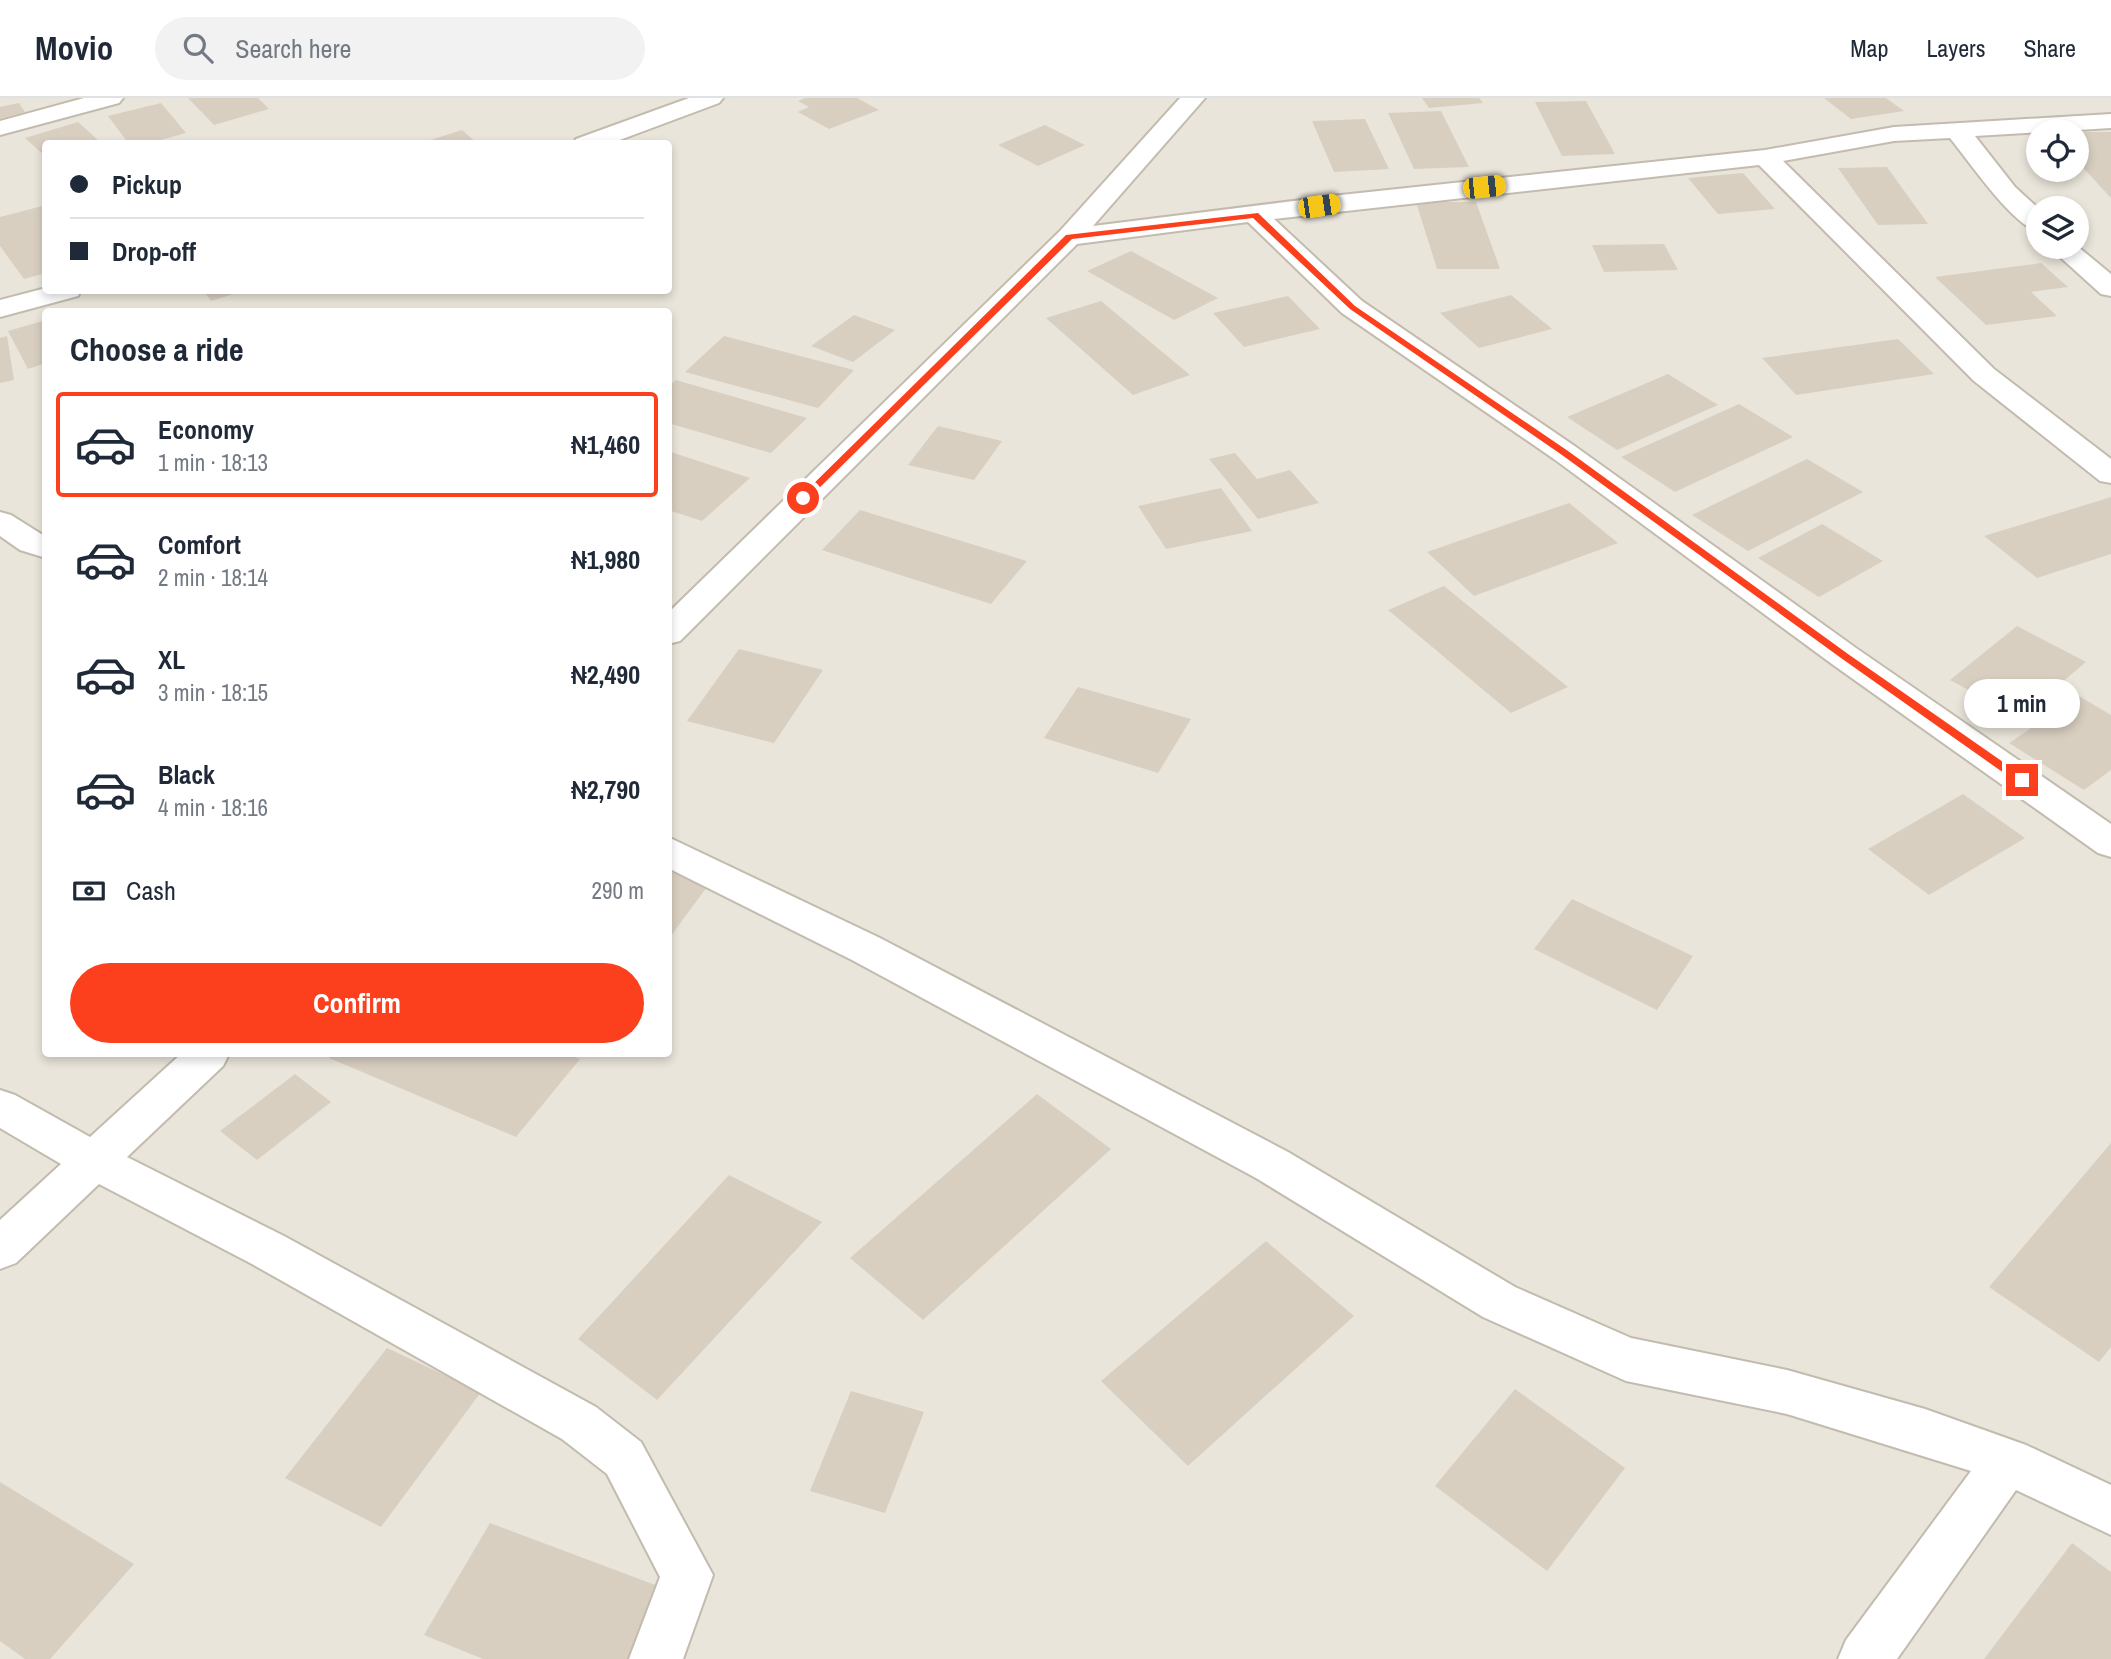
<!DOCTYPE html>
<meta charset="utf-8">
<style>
body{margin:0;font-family:"Archivo Narrow",sans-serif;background:#f2f2f3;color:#1f2937;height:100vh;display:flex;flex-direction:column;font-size:26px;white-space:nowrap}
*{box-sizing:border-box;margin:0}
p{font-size:23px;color:#747a83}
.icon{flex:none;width:38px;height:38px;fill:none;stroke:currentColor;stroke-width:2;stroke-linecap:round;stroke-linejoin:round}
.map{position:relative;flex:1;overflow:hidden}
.details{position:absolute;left:42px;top:210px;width:630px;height:749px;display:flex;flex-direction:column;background:#fff;border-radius:7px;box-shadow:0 4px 10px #0003}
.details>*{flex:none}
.hud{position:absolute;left:42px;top:42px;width:630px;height:154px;border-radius:7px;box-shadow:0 4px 10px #0003;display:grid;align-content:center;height:154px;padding:0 28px;background:#fff}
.controls{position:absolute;left:2026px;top:21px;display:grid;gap:14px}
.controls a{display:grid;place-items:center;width:63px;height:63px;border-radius:50%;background:#fff;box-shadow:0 4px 10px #0003;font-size:35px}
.end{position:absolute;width:32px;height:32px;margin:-16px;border:9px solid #fc3f1d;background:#fff;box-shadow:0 0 0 4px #fff}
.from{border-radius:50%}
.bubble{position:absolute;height:49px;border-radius:24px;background:#fff;box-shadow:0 4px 10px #0003;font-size:23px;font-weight:800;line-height:49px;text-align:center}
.car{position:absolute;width:21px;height:42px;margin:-21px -10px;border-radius:9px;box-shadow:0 0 5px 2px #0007;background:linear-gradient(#f5c518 24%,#345 0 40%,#f5c518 0 76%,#345 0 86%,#f5c518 0)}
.hud b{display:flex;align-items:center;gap:24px;height:66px;font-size:26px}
.hud b+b{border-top:2px solid #e0e1e3}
.hud i{width:18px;height:18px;background:#1f2937}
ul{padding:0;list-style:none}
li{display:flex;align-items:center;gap:21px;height:105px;margin:0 14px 10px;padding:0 14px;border:4px solid transparent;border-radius:7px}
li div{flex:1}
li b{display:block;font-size:26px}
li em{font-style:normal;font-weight:800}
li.current{border-color:#fc3f1d}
li>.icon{width:63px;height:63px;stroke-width:1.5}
h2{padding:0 28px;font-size:32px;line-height:84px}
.pay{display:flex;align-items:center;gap:18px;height:77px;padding:0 28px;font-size:26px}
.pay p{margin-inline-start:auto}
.action{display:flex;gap:14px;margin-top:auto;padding:14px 28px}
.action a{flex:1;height:80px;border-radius:42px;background:#fc3f1d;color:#fff;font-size:28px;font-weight:800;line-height:80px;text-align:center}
header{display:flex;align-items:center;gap:42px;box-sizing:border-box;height:98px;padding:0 35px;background:#fff;border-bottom:2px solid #e0e1e3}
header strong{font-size:33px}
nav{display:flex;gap:38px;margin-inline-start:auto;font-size:24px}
.search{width:490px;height:63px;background:#f2f2f3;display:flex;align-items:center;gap:18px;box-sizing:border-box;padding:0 24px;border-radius:38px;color:#747a83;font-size:26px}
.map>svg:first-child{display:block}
.residential{fill:#eae5da;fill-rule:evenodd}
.building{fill:#d8cfc1}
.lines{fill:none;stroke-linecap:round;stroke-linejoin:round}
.minor-casing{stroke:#c2bbae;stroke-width:4}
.minor{fill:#fff;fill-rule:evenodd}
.route{fill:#fc3f1d}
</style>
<header>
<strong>Movio</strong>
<div class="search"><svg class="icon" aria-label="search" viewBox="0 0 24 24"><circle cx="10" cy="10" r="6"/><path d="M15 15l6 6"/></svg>Search here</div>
<nav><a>Map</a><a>Layers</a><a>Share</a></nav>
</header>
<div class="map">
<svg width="2111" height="1561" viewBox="0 0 2111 1561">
<rect width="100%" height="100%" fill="#f6f3ec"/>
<path class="residential" d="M0,0H2111V1561H0ZM2039,33H2077V72H2039ZM46,46H668V192H46ZM2039,110H2077V149H2039ZM46,214H668V956H46Z"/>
<g class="building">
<path d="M188,0H258L269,11L214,27Z"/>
<path d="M805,0H857L879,12L829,31L798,14L809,9L798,3Z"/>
<path d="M1422,0H1479L1483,5L1429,10Z"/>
<path d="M1824,0H1886L1904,13L1851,21Z"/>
<path d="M1586,3L1615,56L1562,58L1535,4Z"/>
<path d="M19,5L25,14L0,21V9Z"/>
<path d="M161,5L186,35L146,46H129L108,18Z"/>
<path d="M1441,13L1469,69L1414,71L1388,15Z"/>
<path d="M1365,21L1389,71L1334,74L1312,23Z"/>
<path d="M78,24L98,42L87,46H46V59L25,40Z"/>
<path d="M1045,27L1085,47L1038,68L998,47Z"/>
<path d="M462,32L478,46H421V45Z"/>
<path d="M2077,34H2111V100L2077,63Z"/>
<path d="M1887,69L1928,126L1878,127L1838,70Z"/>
<path d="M1743,75L1775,111L1718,116L1688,80Z"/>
<path d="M1416,104H1476L1500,171H1437Z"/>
<path d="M46,107V175L24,181L0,148V119Z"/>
<path d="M1664,146L1678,172L1604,174L1592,147Z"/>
<path d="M1131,153L1218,200L1174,222L1087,173Z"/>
<path d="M2041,165L2068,189L2031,194L2057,218L1986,227L1935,179Z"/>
<path d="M203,192H243V193L211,203Z"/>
<path d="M1511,197L1552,231L1479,250L1440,215Z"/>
<path d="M1288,198L1320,231L1244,249L1213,215Z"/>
<path d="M1101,203L1190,277L1133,297L1046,220Z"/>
<path d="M854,217L895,232L853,264L811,248Z"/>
<path d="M46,222V265L28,271L8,233Z"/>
<path d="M7,238L14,282L0,285V240Z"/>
<path d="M724,238L854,272L818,310L685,274Z"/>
<path d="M1898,241L1934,276L1796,297L1762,260Z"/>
<path d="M1668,276L1718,307L1617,352L1567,319Z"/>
<path d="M676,282L807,320L771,355L668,325V289Z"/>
<path d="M1739,306L1793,339L1675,394L1621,359Z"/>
<path d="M938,328L1002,343L974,382L908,367Z"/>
<path d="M668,353L750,380L702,423L668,412Z"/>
<path d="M1235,355L1257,381L1290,372L1319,405L1258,421L1209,361Z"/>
<path d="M1807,361L1863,394L1748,453L1692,417Z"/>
<path d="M1221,390L1252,433L1166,451L1138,408Z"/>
<path d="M2111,399V456L2037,480L1984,438Z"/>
<path d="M1569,405L1618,445L1474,498L1427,454Z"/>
<path d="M860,412L1027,463L991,506L822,452Z"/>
<path d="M1822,426L1883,463L1819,499L1758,460Z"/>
<path d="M1444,488L1568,589L1511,615L1388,512Z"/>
<path d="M2017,528L2086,564L2020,620L1950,582Z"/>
<path d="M739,551L823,572L774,645L687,623Z"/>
<path d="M1078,589L1191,621L1158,675L1044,640Z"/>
<path d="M2079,598L2111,617V672L2084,692L2009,645Z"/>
<path d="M1963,696L2025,740L1929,797L1868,751Z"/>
<path d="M668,773L709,786L668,842Z"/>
<path d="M1572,801L1693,858L1657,912L1534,851Z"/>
<path d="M334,956H567L580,961L516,1039L329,960Z"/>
<path d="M295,976L331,1004L257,1062L220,1033Z"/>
<path d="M1037,996L1111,1051L923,1222L850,1160Z"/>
<path d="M2111,1045V1249L2099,1264L1989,1189Z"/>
<path d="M729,1077L822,1124L657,1302L578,1241Z"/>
<path d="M1266,1143L1354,1218L1188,1368L1101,1283Z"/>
<path d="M387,1250L481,1294L381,1429L285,1380Z"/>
<path d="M1515,1291L1625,1370L1547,1473L1435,1388Z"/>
<path d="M851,1293L924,1314L885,1415L810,1393Z"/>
<path d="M0,1384L134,1466L50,1561H25L0,1543Z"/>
<path d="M490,1425L666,1491L630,1561H483L424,1537Z"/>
<path d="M2072,1445L2111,1474V1561H1984Z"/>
</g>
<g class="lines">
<defs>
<g id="minor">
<path d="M84,0H123L119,5L0,37V23Z"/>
<path d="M689,0H723L719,5L609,46H573L576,41Z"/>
<path d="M1180,0H1205L1093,128L1341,97L1765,52L1894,29L2111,16V30L1975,38L2015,89L2039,111V134C2012,127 1969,63 1950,40L1894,43L1783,63L1994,271L2111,361V385L2100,383L1974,283L1759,67L1274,121L1362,203L1576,349L1856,550L2111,726V759L2098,755L1832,566L1554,361L1342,215L1248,124L1077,146L680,543L668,546V515L1060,133Z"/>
<path d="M2077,148L2111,176V198L2101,196L2049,149Z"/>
<path d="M46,190V192H81L78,198L0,219V202Z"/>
<path d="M0,414L11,417L46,439V460L20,452L0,438Z"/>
<path d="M668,739L880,840L1288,1054L1515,1189L1631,1240L1787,1272L1925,1311L2026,1347L2111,1387V1437L2016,1392L1897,1561H1838L1846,1542L1971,1373L1787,1316L1626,1283L1483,1219L1256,1080L852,862L668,770Z"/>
<path d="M181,956H229L223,968L127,1059L284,1138L596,1309L641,1344L713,1477L683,1561H629L660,1479L607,1376L562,1341L252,1166L99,1086L16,1165L0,1171V1122L61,1066L0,1030V992L15,997L90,1039Z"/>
</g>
</defs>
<use href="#minor" class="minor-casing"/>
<use href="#minor" class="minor"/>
</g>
<path class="route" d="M1258,115L1355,208L1568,353L1848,556L2026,680V685H2018L1841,560L1562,357L1350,211L1253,120L1072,141L807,402L799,400L1066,137Z"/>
</svg>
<div class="controls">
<a><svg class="icon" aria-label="locate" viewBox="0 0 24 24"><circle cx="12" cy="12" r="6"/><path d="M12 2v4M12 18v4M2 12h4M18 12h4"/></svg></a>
<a><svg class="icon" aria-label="layers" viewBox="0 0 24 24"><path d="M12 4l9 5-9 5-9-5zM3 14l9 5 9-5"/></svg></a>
</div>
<i class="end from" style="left:803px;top:400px"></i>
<i class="end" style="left:2022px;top:682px"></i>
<div class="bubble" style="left:1964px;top:581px;width:116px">1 min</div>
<i class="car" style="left:1484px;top:89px;rotate:84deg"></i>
<i class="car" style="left:1319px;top:108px;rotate:82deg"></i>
<div class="hud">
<b><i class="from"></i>Pickup</b>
<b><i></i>Drop-off</b>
</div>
<section class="details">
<h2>Choose a ride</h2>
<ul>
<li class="current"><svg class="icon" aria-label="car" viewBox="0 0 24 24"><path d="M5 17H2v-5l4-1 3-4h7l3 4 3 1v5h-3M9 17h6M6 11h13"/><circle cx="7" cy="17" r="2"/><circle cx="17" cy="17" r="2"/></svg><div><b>Economy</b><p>1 min · 18:13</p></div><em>₦1,460</em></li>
<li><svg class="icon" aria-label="car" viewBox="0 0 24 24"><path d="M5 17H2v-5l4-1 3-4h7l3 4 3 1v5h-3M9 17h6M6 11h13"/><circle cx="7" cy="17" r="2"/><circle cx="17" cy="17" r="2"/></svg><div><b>Comfort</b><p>2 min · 18:14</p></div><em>₦1,980</em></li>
<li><svg class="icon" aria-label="car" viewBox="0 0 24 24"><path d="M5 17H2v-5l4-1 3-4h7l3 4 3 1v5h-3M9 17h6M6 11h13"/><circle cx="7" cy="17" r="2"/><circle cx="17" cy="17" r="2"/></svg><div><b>XL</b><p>3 min · 18:15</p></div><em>₦2,490</em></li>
<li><svg class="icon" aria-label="car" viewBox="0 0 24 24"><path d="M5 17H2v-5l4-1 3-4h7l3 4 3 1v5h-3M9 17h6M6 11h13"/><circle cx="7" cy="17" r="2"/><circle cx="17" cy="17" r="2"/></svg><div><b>Black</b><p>4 min · 18:16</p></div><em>₦2,790</em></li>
</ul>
<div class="pay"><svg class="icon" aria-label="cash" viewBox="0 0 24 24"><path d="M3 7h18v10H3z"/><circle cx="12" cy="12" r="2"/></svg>Cash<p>290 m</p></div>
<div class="action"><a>Confirm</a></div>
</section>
</div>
